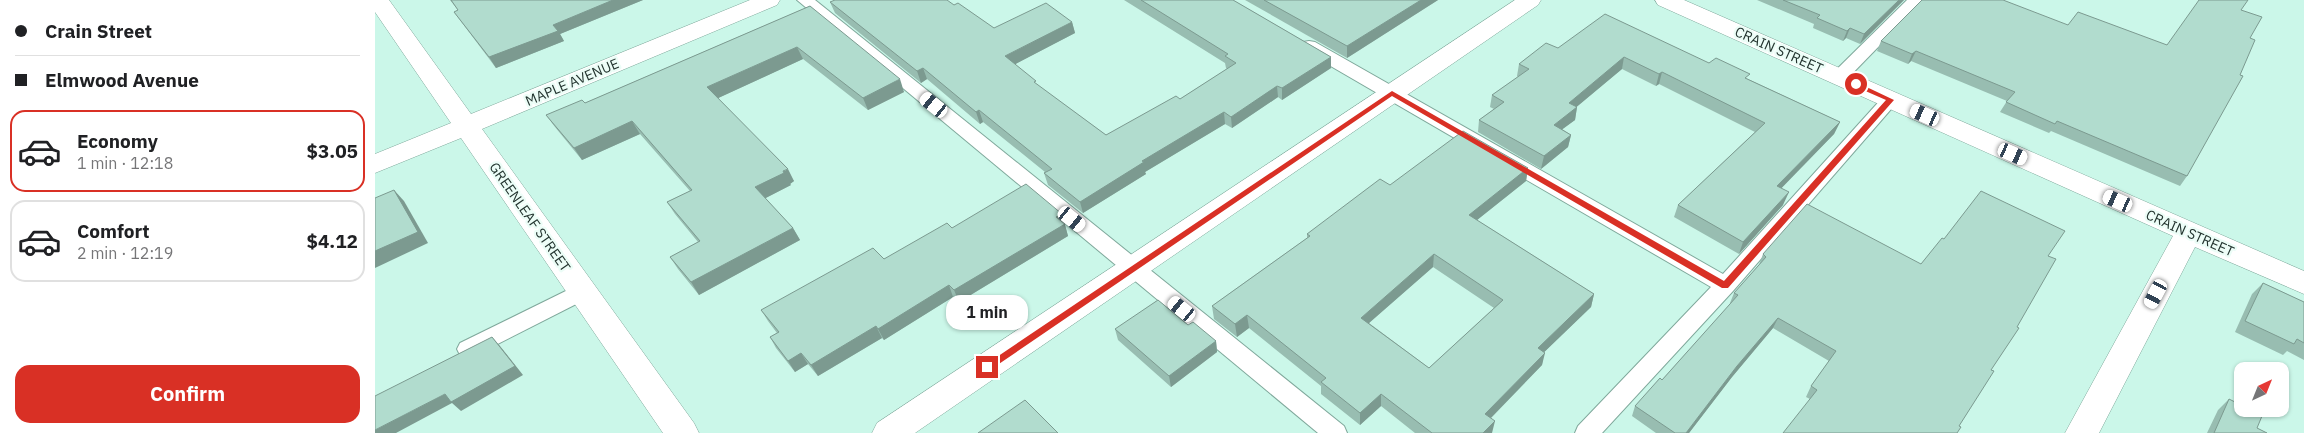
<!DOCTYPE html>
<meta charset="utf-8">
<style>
body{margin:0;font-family:"IBM Plex Sans",sans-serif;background:#f2f2f2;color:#202124;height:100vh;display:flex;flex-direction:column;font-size:19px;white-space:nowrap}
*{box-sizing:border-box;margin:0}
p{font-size:16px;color:#757577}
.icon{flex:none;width:28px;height:28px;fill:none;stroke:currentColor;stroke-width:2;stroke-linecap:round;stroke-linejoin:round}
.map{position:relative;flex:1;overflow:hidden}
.side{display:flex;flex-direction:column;background:#fff;width:375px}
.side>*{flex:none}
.guide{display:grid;align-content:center;height:110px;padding:0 15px;background:#fff}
.needle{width:32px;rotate:43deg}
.buttons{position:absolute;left:1859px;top:362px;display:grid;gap:10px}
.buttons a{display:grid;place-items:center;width:55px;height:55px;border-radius:10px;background:#fff;box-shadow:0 1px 4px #0004;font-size:25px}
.end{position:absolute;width:22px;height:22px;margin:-11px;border:6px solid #d93025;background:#fff;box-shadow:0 0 0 2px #fff}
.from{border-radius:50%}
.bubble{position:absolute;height:35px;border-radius:15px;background:#fff;box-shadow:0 1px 4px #0004;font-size:16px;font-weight:700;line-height:35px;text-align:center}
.car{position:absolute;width:15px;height:30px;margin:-15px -8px;border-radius:6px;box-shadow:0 0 4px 1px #0007;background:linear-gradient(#fff 24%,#345 0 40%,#fff 0 76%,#345 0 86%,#fff 0)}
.guide b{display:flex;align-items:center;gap:18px;height:48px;font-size:19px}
.guide b+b{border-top:1px solid #e0e0e0}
.guide i{width:12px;height:12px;background:#202124}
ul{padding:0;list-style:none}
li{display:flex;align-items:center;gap:15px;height:82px;margin:0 10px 8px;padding:0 5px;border:2px solid #e0e0e0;border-radius:15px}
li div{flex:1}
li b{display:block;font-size:19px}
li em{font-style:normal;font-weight:700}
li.selected{border-color:#d93025}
li>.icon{width:45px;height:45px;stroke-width:1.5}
.button{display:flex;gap:10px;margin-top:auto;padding:10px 15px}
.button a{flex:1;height:58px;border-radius:15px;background:#d93025;color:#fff;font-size:20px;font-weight:700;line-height:58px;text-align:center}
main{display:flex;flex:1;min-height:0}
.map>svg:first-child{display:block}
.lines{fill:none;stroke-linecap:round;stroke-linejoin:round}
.service-casing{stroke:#7fa89b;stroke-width:2}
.minor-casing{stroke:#7fa89b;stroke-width:1}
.service{fill:#fff;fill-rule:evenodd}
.minor{fill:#fff;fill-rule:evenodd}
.wall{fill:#98bdb1;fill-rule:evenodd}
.shaded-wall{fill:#7c9a90}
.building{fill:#b1dcce;stroke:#7c9a90;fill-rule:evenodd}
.route{fill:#d93025}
.labels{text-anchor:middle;stroke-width:4.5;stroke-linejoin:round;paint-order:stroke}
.street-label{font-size:14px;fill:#23342f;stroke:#ecfdf7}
</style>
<main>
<section class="side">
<div class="guide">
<b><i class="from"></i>Crain Street</b>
<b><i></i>Elmwood Avenue</b>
</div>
<ul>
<li class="selected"><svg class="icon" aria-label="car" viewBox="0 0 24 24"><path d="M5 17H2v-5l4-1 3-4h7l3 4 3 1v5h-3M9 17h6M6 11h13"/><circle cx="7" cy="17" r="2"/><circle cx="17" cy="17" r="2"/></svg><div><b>Economy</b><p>1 min · 12:18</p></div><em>$3.05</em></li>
<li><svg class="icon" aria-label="car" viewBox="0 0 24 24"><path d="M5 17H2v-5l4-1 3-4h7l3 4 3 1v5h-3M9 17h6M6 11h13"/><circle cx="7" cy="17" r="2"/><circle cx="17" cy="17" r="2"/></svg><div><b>Comfort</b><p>2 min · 12:19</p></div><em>$4.12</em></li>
</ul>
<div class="button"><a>Confirm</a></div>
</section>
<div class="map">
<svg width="1929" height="433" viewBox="0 0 1929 433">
<rect width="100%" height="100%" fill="#cbf7e9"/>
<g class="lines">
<defs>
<g id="service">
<path d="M422,0H440L969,426L972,433H943Z"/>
<path d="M1532,0H1549L1470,81H1458L1455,77L1458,73Z"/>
<path d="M934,41L940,42L1348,274L1509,96L1515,94L1521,96L1524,100L1358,291L1227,433H1200L1203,426L1336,287L928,50L926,46L928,42Z"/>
<path d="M207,283L215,285L218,291L215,297L101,355L93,358L85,355L82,349L85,343Z"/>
</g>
<g id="minor">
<path d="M0,0H14L96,114L375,0H405L402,5L107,129L319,423L324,433H288L86,138L0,173V154L76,123L0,12Z"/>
<path d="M1140,0H1166L1163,5L540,433H497L502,423Z"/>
<path d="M1280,0H1309L1929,271V294L1820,247L1724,433H1690L1798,236L1283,5Z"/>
</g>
</defs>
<use href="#service" class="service-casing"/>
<use href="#minor" class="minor-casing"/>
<use href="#service" class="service"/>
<use href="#minor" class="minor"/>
</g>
<g class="wall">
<path d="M75,0H268L185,34L189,41L121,68L79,12L83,10Z"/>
<path d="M749,0H858L956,57V68L907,100L903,97L857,128L850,124L770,172L771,174L708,213L673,185L669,173L670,172L608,122L605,124L552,79L546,83L460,13L455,2L579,5L619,28L697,22L700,33L640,64L662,85L731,135L805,99L852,69L851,68L850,63Z"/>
<path d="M870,0H1063L972,58Z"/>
<path d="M1382,0H1529L1485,44L1471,38L1468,41L1438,28L1439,24Z"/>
<path d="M435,6L529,92L493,110L428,59L343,98L419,181L415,184L416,185L390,198L418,228L425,240L324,295L303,269L295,257L323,242L300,214L292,202L315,191L265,134L207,160L180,127L171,115L210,103Z"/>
<path d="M1866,10L1875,38L1812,176L1805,186L1676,131L1674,133L1625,112L1632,101L1536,61L1533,64L1502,51L1506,41L1693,25L1792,45Z"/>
<path d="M1183,48L1334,63L1373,79L1465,122L1459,134L1406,188L1408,205L1364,254L1299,217L1303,205L1380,132L1284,84L1281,86L1247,69L1201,107H1202L1200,120L1187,129L1196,135L1193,147L1166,169L1103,132L1104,120L1119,109L1115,107L1117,95L1143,77L1142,76L1144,64Z"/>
<path d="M1153,168L1151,181L1102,220L1219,294L1216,307L1169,352L1167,365L1116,418L1117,433H1040L1006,406L985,425L946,394V386L874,328L862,337L839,319L837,306L932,238V234L1015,185ZM1058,267L1119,308L1054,368L994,323Z"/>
<path d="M687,214L693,236L584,302L578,297L509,340L507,338L443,376L433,364L420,372L401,348L395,337L402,333L393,321L386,310L509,259L577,228Z"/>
<path d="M1690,231L1435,399L1431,397L1436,386L1454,361L1398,328L1357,377L1314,433H1281L1257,416L1260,406L1287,380L1356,304L1355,303L1359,293L1384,265L1388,254L1546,264L1569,239Z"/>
<path d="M1888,283L1929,302V360L1912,351L1908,355L1860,332L1877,294Z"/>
<path d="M813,325L841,341L842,352L796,387L743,340L740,329Z"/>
<path d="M1854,399L1882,428L1892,433H1832L1843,410Z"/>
</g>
<g class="shaded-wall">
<path d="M238,0H268L185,34L189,41L121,68L114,57L178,25Z"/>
<path d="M1046,0H1063L972,58V46Z"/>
<path d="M1524,0H1529L1485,44L1489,34Z"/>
<path d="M697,22L700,33L633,68L630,56Z"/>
<path d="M1475,28L1471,38L1468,41L1472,31Z"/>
<path d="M422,47L428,59L339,100L332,87Z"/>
<path d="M1541,51L1536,61L1533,64L1537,54Z"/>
<path d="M956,57V68L907,100V88Z"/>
<path d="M1249,57L1247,69L1192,115L1194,103Z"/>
<path d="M548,68L552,79L546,83L542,71Z"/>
<path d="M1287,72L1284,84L1281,86L1284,74Z"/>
<path d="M525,79L529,92L493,110L488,98Z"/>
<path d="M902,86L903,97L857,128L856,117Z"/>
<path d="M1202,107L1200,120L1177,137L1179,125Z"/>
<path d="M604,110L608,122L605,124L601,112Z"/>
<path d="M849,112L850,124L770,172L771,174L708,213L705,202L767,161Z"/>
<path d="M257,121L265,134L207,160L199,148Z"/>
<path d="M1465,122L1459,134L1397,198L1402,186Z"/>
<path d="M1196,135L1193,147L1166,169L1169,156Z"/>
<path d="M1153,168L1151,181L1092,228L1094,215Z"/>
<path d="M413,169L419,181L415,184L416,185L387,200L380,187Z"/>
<path d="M19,190L29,201L53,243L0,268V251Z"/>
<path d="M1414,192L1408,205L1364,254L1368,242Z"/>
<path d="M687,214L693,236L584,302L579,290Z"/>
<path d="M418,228L425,240L324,295L316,282Z"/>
<path d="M1059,254L1058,267L986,330V318Z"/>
<path d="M574,285L578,297L509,340L503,329Z"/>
<path d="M1219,294L1216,307L1160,361L1163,348Z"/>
<path d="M872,315L874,328L862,337L860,324Z"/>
<path d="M1403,318L1398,328L1357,377L1314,433H1311L1362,366Z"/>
<path d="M501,326L507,338L443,376L436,365Z"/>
<path d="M117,337L125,346L148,375L86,411L77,403L21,433H0V430L70,394Z"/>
<path d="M841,341L842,352L796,387L794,376Z"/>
<path d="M426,353L433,364L420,372L413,361Z"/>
<path d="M1170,353L1167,365L1108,426L1110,414Z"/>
<path d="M1006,394V406L985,425V413Z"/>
<path d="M1120,421L1117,433H1108Z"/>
</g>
<g class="building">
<path d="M76,0H238L178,25L183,31L114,57L79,12L83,10Z"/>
<path d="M460,0H572L579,5L583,3L619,28L671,3L697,22L630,56L661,81L659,82L731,135L801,96L805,99L861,63L850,56L853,54L766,0H858L956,57L907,88L902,86L856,117L849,112L767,161L769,162L705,202L669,173L677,169L604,110L601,112L548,68L542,71L455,2Z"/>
<path d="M889,0H1046L972,46Z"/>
<path d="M1408,0H1524L1489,34L1475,28L1472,31L1442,18L1445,15Z"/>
<path d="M1547,0H1628L1693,25L1703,12L1792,45L1824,0H1873L1866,10L1887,17L1875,38L1880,40L1865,75L1868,76L1812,176L1682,121L1680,124L1631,102L1640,92L1541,51L1537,54L1506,41Z"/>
<path d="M435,6L525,79L488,98L422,47L332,87L413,169L408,171L409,173L380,187L418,228L316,282L295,257L325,241L292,202L317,190L257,121L199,148L171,115L207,100L210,103Z"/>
<path d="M1230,14L1334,63L1341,58L1375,74L1370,78L1465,122L1402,186L1414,192L1368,242L1303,205L1390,123L1287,72L1284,74L1249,57L1194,103L1202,107L1179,125L1196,135L1169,156L1104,120L1129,102L1117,95L1154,69L1144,64L1171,43L1183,48Z"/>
<path d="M1088,131L1153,168L1094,215L1219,294L1163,348L1170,353L1110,414L1120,421L1108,433H1057L1006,394L985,413L946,382L951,378L872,315L860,324L837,306L935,236L932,234L1005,179L1015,185ZM1059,254L1128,300L1054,368L986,318Z"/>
<path d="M651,184L687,214L681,217L690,224L579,290L574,285L503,329L501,326L436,365L426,353L413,361L395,337L404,332L386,310L498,248L509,259L572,223L577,228Z"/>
<path d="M19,190L43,232L0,251V198Z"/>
<path d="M1606,191L1690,231L1673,256L1681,259L1642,327L1644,328L1616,370L1619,371L1584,426L1586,427L1582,433H1408L1442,390L1436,386L1461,351L1403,318L1362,366L1311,433H1300L1260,406L1285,378L1287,380L1363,295L1359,293L1391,257L1388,254L1432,204L1546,264L1567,238L1569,239Z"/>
<path d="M1888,283L1929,302V343L1922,339L1919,344L1870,321Z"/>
<path d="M783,300L813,325L818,322L841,341L794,376L740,329Z"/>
<path d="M117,337L140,366L76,402L70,394L0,430V396Z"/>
<path d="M1854,399L1868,406V409H1873L1887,416L1882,428L1892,433H1839Z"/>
<path d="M650,400L683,433H603Z"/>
</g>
<path class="route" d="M1481,82L1519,100L1353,288H1347L1017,96L615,370L612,371L607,367L1017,91L1349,281L1511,100L1479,86V83Z"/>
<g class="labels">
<g class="street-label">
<text transform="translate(1404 50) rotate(24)" y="5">CRAIN STREET</text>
<text transform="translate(197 82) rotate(-23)" y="5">MAPLE AVENUE</text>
<text transform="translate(155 217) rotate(55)" y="5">GREENLEAF STREET</text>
<text transform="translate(1815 233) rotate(24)" y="5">CRAIN STREET</text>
</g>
</g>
</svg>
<div class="buttons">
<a><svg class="needle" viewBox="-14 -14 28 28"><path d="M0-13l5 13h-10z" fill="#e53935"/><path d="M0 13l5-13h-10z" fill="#757577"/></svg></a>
</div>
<i class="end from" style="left:1481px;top:84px"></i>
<i class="end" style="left:612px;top:367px"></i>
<div class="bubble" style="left:571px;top:295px;width:82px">1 min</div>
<i class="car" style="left:559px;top:105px;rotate:309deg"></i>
<i class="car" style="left:1550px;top:115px;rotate:294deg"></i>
<i class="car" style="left:1638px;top:154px;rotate:114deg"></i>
<i class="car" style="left:1743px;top:201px;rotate:294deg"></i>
<i class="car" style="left:697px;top:219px;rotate:129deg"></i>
<i class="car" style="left:1781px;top:294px;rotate:208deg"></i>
<i class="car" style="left:807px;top:309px;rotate:309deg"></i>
</div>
</main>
